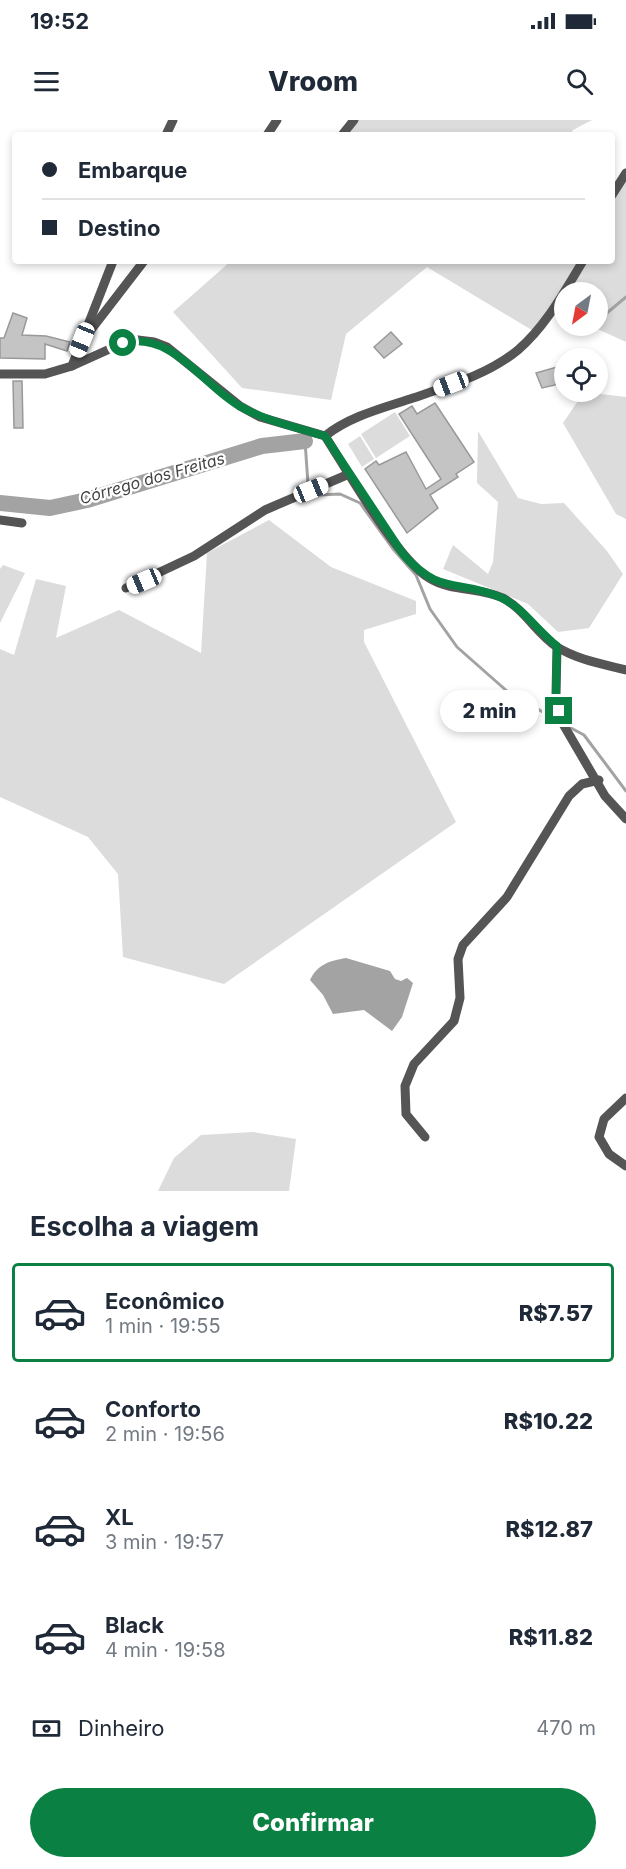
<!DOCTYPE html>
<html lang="pt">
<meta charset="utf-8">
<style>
body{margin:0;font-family:Inter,sans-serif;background:#f2f2f3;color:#1f2937;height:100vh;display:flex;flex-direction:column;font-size:22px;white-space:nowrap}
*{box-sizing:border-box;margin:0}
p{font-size:20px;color:#747a83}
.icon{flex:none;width:33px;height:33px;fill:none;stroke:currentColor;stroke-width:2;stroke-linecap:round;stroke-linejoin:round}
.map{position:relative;height:1071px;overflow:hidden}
.sheet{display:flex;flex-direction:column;background:#fff;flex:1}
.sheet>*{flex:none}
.top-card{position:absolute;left:12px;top:12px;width:603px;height:132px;border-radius:6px;box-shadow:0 3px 9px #0003;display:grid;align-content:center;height:132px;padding:0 30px;background:#fff}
.needle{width:39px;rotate:212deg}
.tools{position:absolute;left:554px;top:162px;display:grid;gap:12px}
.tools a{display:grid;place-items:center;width:54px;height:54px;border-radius:50%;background:#fff;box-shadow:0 3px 9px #0003;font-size:30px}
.end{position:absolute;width:27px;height:27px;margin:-14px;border:8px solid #0b8043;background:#fff;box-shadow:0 0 0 3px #fff}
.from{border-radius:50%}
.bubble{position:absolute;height:42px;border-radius:21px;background:#fff;box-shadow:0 3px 9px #0003;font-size:20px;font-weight:800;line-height:42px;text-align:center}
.car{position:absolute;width:18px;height:36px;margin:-18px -9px;border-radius:8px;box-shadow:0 0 4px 2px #0007;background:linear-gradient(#fff 24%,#345 0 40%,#fff 0 76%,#345 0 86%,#fff 0)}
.top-card b{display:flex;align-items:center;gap:21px;height:57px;font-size:22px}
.top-card b+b{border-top:2px solid #e0e1e3}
.top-card i{width:15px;height:15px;background:#1f2937}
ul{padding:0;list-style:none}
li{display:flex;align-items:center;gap:18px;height:99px;margin:0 12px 9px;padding:0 18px;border:3px solid transparent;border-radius:6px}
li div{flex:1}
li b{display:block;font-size:22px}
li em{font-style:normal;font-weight:800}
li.selected{border-color:#0b8043}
li>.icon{width:54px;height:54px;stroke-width:1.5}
h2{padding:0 30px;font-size:27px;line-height:72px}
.pay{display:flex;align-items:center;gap:15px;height:66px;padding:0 30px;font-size:22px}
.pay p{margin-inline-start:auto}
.action{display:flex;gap:12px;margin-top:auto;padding:12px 30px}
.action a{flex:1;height:69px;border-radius:36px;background:#0b8043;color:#fff;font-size:24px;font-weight:800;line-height:69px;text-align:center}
.status{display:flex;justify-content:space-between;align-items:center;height:42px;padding:0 30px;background:#fff;direction:ltr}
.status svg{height:16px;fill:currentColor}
header{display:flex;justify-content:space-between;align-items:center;height:78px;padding:0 30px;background:#fff;font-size:27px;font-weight:800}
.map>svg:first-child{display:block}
.green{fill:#dcdcdc}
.water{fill:#a3a3a3}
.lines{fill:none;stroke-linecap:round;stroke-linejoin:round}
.stream{stroke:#a3a3a3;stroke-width:3}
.river{stroke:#a3a3a3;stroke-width:16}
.building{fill:#c4c4c4;stroke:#999;stroke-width:1.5}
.street{stroke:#555;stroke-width:9}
.route{stroke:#0b8043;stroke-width:8}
.labels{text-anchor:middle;stroke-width:4.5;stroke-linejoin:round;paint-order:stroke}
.water-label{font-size:16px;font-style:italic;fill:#444;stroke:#fff}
</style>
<div class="status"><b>19:52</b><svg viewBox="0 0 49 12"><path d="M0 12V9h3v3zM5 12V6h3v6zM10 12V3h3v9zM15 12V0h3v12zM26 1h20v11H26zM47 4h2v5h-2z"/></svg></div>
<header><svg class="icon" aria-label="menu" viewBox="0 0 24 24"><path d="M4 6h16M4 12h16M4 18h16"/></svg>Vroom<svg class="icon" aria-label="search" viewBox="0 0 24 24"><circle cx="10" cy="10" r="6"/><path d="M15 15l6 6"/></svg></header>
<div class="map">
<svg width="626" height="1071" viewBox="0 0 626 1071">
<rect width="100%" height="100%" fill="#fff"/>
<g class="green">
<path d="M354,0H592L573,10L570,15H342Z"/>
<path d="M626,57V222L591,206H597V172H564V193L554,188L535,212L427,147L346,214L331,280L242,268L173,192L231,141H612V76Z"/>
<path d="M584,272L626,277V399L616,394L563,303Z"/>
<path d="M395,292L410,316L376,338L361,314Z"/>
<path d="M478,311L518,378L541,384L564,383L607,431L623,454L589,508L558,512L528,484L443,449L453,425L488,454L493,442L498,382L477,363Z"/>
<path d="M360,316L374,339L362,347L348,324Z"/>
<path d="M269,400L331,447L416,481V494L364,510V522L456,702L224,864L123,837L118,754L88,717L0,677V529L14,535L36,459L66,466L56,518L119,490L201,533L207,433Z"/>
<path d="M3,445L25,453L0,503V449Z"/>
<path d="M253,1012L296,1019L289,1071H158L174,1038L201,1015Z"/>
</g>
<path class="water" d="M346,838L390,851L395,859L401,861L407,858L413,863L402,897L392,911L364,890L333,894L323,875L310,860C318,844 329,841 346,838Z"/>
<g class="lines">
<g class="stream">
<path d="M601,198L626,177"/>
<path d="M305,321L308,364"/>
<path d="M318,375L340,374L360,383L393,429L416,455L430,489L457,527L508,572L555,599"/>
<path d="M571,608L584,615L626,671"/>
</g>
<path class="river" d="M0,383L50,388L87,380L262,326L305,321"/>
</g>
<g class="building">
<path d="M13,193L27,198L22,215L46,216L70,222L67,231L45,224V239L0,238V218H4Z"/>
<path d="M391,212L402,224L384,238L374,227Z"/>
<path d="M564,245V263L542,268L536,253Z"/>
<path d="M13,261H22L23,308H14Z"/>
<path d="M435,283L474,342L456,354L458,357L430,375L438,388L407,413L365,349L376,341L379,345L406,332L426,369L441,359L399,294L412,286L417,294Z"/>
</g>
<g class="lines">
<g class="street">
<path d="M166,15L173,0"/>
<path d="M267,15L277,0"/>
<path d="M342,15L354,0"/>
<path d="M612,75L626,53"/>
<path d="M87,215L144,141"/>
<path d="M72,246L113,141"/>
<path d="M0,254H45L72,246L123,223L138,220L154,222L167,227L240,286L260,297L325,316C347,350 397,439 429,458C451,472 480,467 503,478C525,490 537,514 557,527C578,540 603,544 626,550"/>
<path d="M325,316C350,296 383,288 413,278C449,266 489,254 518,230C546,206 564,172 583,141"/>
<path d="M0,400L22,403"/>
<path d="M126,468L194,436L265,390L349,354"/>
<path d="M557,527L556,574L563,604L605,676L626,699"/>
<path d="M626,978L604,999L599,1017L609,1034L626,1046"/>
<path d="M425,1017L406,994L405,966L414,944L454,901L460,878L458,839L463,825L507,777L569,676L582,664L599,660"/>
</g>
</g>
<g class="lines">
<path class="route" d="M123,223C173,211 202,265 241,287C267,301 296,307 325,316L403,434C441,477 458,458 502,478C523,488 538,511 557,526L556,574L559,591"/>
</g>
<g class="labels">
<g class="water-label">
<text transform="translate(152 358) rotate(-16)" y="6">Córrego dos Freitas</text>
</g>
</g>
</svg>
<div class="tools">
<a><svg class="needle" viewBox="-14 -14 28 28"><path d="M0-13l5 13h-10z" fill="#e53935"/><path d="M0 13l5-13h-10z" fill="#747a83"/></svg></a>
<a><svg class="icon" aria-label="locate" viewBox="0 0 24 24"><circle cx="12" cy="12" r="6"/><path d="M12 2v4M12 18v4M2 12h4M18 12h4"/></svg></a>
</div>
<i class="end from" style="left:123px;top:223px"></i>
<i class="end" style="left:559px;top:591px"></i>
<div class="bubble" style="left:440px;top:570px;width:99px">2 min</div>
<i class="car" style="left:82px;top:220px;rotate:202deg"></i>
<i class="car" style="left:451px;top:264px;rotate:249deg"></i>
<i class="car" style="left:311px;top:370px;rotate:68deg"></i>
<i class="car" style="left:144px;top:461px;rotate:247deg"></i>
<div class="top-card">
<b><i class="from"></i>Embarque</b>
<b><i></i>Destino</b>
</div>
</div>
<section class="sheet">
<h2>Escolha a viagem</h2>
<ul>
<li class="selected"><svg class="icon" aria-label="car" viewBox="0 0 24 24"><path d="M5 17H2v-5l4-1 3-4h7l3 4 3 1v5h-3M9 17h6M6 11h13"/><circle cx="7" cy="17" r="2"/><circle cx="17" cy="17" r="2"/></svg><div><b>Econômico</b><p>1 min · 19:55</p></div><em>R$7.57</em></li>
<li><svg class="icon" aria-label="car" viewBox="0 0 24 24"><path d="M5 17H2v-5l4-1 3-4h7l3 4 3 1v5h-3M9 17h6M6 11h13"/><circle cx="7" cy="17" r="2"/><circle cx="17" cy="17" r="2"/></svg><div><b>Conforto</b><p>2 min · 19:56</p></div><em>R$10.22</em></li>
<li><svg class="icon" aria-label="car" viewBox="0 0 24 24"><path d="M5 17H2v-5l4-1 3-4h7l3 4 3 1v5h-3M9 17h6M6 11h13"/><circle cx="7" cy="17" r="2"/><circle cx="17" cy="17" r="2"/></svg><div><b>XL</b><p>3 min · 19:57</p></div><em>R$12.87</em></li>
<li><svg class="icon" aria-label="car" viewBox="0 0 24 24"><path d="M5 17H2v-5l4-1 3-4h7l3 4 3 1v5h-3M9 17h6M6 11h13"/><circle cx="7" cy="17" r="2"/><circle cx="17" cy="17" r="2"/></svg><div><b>Black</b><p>4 min · 19:58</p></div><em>R$11.82</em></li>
</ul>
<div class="pay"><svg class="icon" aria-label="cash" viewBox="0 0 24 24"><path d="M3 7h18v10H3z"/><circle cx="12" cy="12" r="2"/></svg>Dinheiro<p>470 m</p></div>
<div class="action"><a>Confirmar</a></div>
</section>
